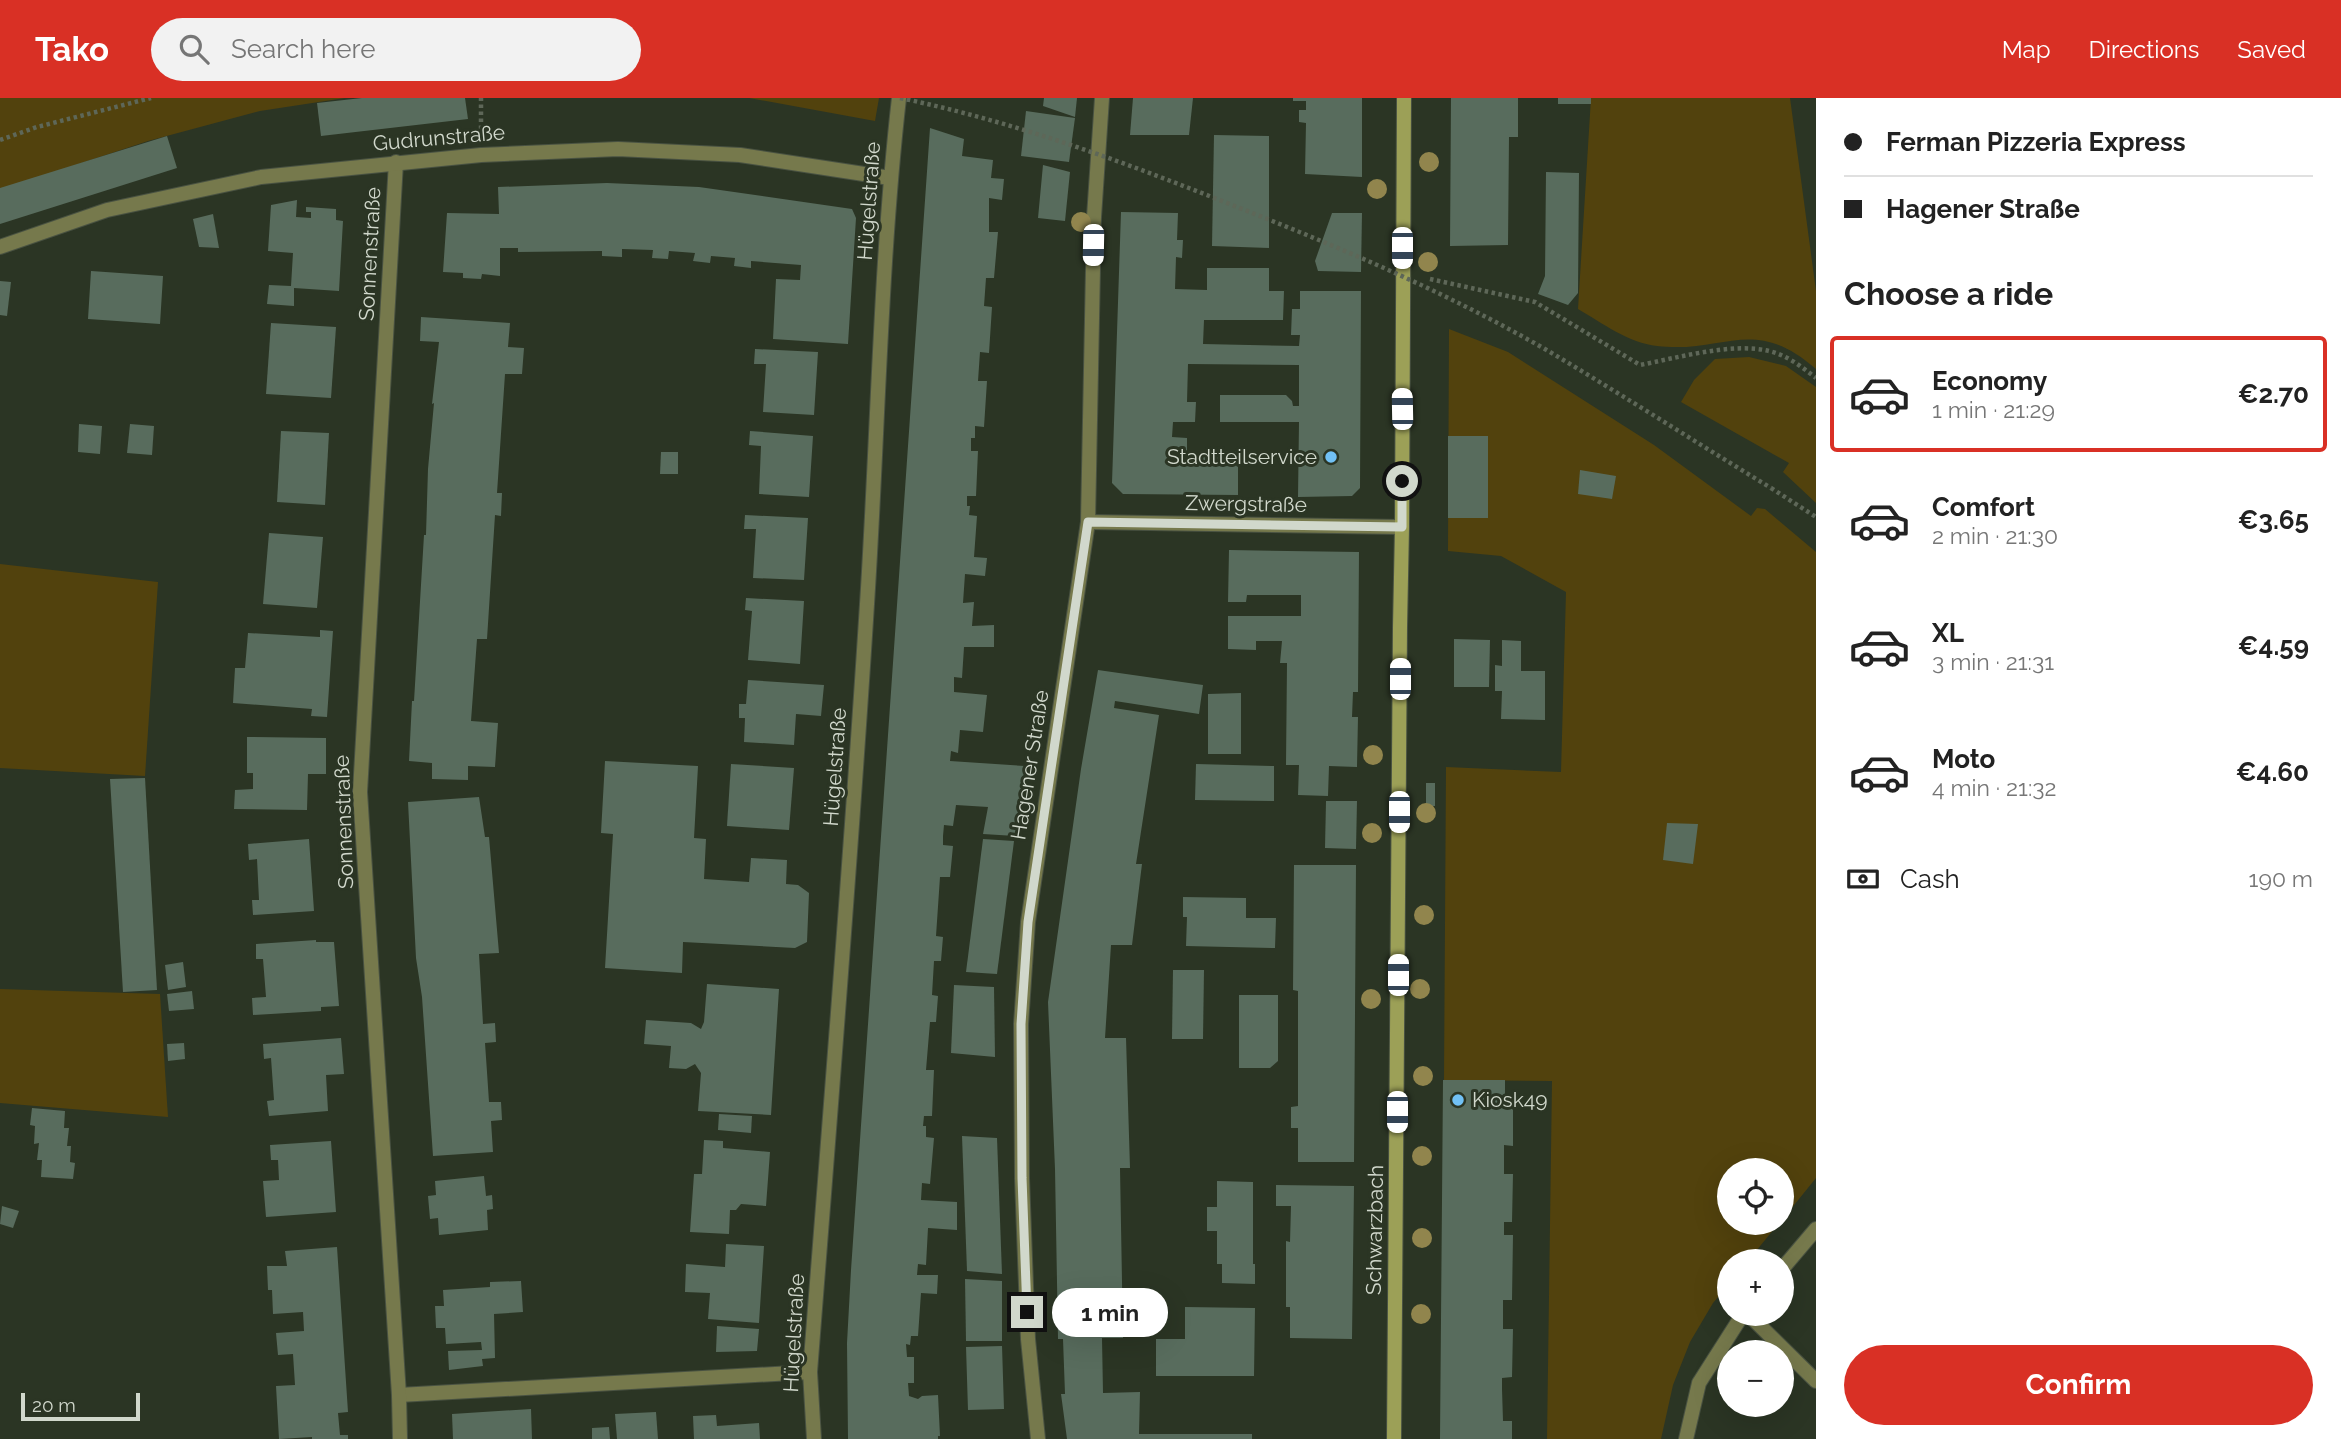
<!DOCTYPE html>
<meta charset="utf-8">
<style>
body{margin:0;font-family:Raleway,sans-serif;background:#f2f2f2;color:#222;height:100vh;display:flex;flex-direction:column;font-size:26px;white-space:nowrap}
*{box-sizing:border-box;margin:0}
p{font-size:23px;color:#767676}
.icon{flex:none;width:38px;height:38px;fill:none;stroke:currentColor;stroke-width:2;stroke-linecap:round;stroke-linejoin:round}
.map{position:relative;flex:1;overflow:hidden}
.side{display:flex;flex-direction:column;background:#fff;width:525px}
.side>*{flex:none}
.guide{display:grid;align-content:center;height:154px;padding:0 28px;background:#fff}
.controls{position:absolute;left:1717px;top:1060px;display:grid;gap:14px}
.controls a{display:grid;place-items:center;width:77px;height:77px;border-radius:50%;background:#fff;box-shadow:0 7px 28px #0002;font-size:35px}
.scale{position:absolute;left:21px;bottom:18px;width:119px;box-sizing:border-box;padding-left:7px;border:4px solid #d1d8cc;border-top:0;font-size:19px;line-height:24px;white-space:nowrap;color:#d1d8cc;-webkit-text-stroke:5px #2b3524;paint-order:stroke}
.end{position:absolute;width:32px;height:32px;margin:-16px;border:9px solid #d1d8cc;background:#111;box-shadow:0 0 0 4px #111}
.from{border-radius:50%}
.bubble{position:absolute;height:49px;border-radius:24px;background:#fff;box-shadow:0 7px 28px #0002;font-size:23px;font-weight:700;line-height:49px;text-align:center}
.car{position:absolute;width:21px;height:42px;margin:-21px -10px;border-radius:9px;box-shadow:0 0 5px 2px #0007;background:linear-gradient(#fff 24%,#345 0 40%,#fff 0 76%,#345 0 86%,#fff 0)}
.guide b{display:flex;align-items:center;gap:24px;height:66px;font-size:26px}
.guide b+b{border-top:2px solid #e0e0e0}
.guide i{width:18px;height:18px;background:#222}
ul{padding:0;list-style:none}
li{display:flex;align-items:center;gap:21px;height:116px;margin:0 14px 10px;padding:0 14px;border:4px solid transparent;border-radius:7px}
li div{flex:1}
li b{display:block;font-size:26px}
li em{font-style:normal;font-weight:700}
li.on{border-color:#d93025}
li>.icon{width:63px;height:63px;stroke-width:1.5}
h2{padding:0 28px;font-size:32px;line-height:84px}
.pay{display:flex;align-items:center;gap:18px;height:77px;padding:0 28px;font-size:26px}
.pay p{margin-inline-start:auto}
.action{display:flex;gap:14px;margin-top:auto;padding:14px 28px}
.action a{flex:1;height:80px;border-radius:42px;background:#d93025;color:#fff;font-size:28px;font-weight:700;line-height:80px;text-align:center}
header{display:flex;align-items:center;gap:42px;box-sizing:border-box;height:98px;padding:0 35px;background:#d93025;color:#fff}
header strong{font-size:33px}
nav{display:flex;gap:38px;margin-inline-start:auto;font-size:24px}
.search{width:490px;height:63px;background:#f2f2f2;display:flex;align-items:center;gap:18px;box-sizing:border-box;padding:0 24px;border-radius:38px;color:#767676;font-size:26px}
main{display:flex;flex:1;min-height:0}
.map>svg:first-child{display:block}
.green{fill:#52420d}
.building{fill:#586c5d}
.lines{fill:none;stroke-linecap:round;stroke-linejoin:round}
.lane-casing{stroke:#495242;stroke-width:16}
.street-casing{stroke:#495242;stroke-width:16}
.secondary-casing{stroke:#495242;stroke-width:16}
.path{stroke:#5e6758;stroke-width:4.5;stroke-dasharray:3.5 3.5;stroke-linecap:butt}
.lane{stroke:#76794c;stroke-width:14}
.street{stroke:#76794c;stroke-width:14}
.secondary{stroke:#9ca057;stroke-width:14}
.path-bridge{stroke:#5e6758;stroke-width:4.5;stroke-dasharray:3.5 3.5;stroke-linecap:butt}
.tree{fill:#91854d}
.route{stroke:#d1d8cc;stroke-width:9}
.poi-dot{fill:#71c1f5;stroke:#2b3524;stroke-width:2.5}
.labels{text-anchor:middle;stroke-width:6;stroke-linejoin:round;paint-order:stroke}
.street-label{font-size:21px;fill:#d1d8cc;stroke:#2b3524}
.poi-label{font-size:21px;fill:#d1d8cc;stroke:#2b3524;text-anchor:end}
</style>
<header>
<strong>Tako</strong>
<div class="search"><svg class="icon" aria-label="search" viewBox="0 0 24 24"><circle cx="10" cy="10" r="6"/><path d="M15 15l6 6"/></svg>Search here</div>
<nav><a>Map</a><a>Directions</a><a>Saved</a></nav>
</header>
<main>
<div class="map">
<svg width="1816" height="1341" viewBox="0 0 1816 1341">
<rect width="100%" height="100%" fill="#2b3524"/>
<g class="green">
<path d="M0,0H345L260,13L148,43L0,92Z"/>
<path d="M749,0H879L875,23Z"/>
<path d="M1591,0H1790L1816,193V271C1753,216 1725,256 1657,248C1629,245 1602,225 1578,211Z"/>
<path d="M1449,231L1508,254L1654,347L1751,418L1757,410L1765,411L1816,454V1080L1782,1122V1073H1729V1125H1779L1747,1164H1729V1186L1713,1205L1690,1244L1673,1287L1661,1341H1547L1552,983L1444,982L1446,669L1561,674L1566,494L1501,458L1448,453Z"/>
<path d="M1749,259L1786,268L1816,289V405L1783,374L1789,365L1681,304L1694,282L1715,261Z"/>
<path d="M0,466L158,484L145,678L0,670Z"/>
<path d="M0,891L160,896L168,1019L0,1005Z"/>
</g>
<g class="building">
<path d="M362,0H465L468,21L321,38L317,5Z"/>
<path d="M1044,0H1077L1075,19L1043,8Z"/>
<path d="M1133,0H1193L1189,37H1130Z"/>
<path d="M1293,0H1362V79L1305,76L1306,25L1299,24V12H1306V3H1293Z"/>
<path d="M1451,0H1518V39H1509L1508,147L1450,148Z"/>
<rect x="1558" y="0" width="33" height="6"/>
<path d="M1026,13L1075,20L1069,64L1021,58Z"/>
<path d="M930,30L964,41L962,58L993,62L991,80L1004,81L1002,102L989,100V134H998L994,180H986L984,208L992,209L989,255L980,254L978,283H987L984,329L975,328V340H971V353H978L976,398H967V408H970L969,417L977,418L974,459L987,460L985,478L965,476L963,505L974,504L972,528L994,527V549H964L962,580L954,579V594L987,597L983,634L960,632L958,655L951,653L950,663L1025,668L1015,738L983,736L988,709L956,707L953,728L944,727L943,738V747L953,748L950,779H940L936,838L943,839L941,863H934L932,897L938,898L936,924H930L926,972H934L932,1018H924L923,1028H926V1039L934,1040L930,1086L922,1085L921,1102L957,1104V1132L928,1130L926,1167L918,1166L917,1177H938L937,1196L921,1195L918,1238H911L910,1247L906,1246L907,1259H914V1285H908L909,1298L918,1301L922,1298L938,1297L940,1338H938V1341H848L847,1245L851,1172Z"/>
<path d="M1214,37L1269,38V150L1212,148Z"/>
<path d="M167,38L177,70L0,126V90Z"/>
<path d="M1043,67L1070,74L1065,123L1038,120Z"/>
<path d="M1546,74L1579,75L1578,195L1568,207L1538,196L1545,178Z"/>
<path d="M607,85L699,89L852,111L856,120L848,246L773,241L776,181L800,182L801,167L751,163V170L734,168L735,160L711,158L710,165L693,163L695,155L669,153L668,161L652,160L653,152L622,151V159L602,158V153L518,154V150H500V178L482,176L481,181L463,180V175L443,174L447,115L499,116L498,89Z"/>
<path d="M297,102L296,119L311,120V114H306V109L336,111V122L343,123L339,193L294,190V208L267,206L269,187L291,188L293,155L268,153L271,107Z"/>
<path d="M1121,114L1178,115L1177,142H1183L1182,160L1176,159L1175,191L1207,192V170H1269V193H1284L1283,222H1204L1203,246L1299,248L1300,237H1291L1292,211H1300V193H1361L1360,390L1352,398L1298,399L1299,324H1220V297H1286L1292,303L1293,308H1299V267L1188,266L1187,304H1196L1195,324H1173L1172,339L1187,340V357H1208V353H1238V397L1123,396L1112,385Z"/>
<path d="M1332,115H1362L1361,174L1318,173L1315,163Z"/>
<path d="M213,116L219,150L199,149L193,121Z"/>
<path d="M91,173L163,178L160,226L88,221Z"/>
<path d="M0,183L11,184L7,218L0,217Z"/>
<path d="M421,219L510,225L508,249L524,250L522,276H505L497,395H502L501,418L495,417L487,541H477L471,623L498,625L495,669L468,668V682L432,681V665L409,663L412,603H414L424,437H426L428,371L434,305L432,306L439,244L420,243Z"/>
<path d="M271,225L336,229L331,300L266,296Z"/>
<path d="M755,251L818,254L814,317L763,314L766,266H754Z"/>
<path d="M79,326L102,328L100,356L78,354Z"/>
<path d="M130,326L154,328L152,357L127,355Z"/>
<path d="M281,333L329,335L325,407L277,404Z"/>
<path d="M750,333L813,338L809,399L759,396L761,348L749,347Z"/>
<rect x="1448" y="338" width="40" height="82"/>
<path d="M661,354H678V376H660Z"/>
<path d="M1580,372L1616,378L1612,401L1578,396Z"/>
<path d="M745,417L808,420L804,482L753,480L756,431H744Z"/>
<path d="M269,435L323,439L317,510L263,506Z"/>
<path d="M1229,452L1359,454L1358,594H1353L1352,619H1358L1357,669L1329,668L1328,698L1298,697L1299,667H1286L1287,565H1280L1282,543H1256V552L1228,551V518H1301V497H1247L1246,504H1228Z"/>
<path d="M746,500L804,503L800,566L748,562L752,513L745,512Z"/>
<path d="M320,532L333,533L327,619L311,618L312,611L233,605L235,570H245L248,535L320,539Z"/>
<path d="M1454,541L1490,542L1489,589H1454Z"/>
<path d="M1502,542L1521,543V573H1545V622L1501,621L1502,593H1495V567L1502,568Z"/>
<path d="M1098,572L1203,587L1199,616L1115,603L1114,610L1159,617L1136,766H1142L1132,847H1111L1105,940H1126L1130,1070H1120L1123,1240H1102L1103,1295L1140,1294L1139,1336H1252V1341H1067L1061,1296H1065L1063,1241H1058L1055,1071L1048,904L1081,671Z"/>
<path d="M748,582L824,587L821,618L796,616L794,647L744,644L745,620H739V606H746Z"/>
<path d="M1241,595V656H1208V596Z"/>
<path d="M247,639L326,640V676H308L307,712L234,711L235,692L253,691V675H247Z"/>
<path d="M605,663L698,668L694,740L706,741L704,781L749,784L751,760L787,762L786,786L798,787L809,795L807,844L795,850L683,844L682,875L605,870L613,736L601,735Z"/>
<path d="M731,666L794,670L789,732L727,728Z"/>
<path d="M1196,666L1274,668V703L1195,702Z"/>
<path d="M145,680L157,892L123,894L110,681Z"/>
<rect x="1426" y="685" width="9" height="23"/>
<path d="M479,699L485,739H489L499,855L479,856L483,926L495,925L496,944L485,945L487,974L489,1004H501L502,1022L491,1023L493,1054L433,1058L422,899L416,860L408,704Z"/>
<path d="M1326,703H1357L1356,751L1325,750Z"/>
<path d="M1667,725L1698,726L1693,766L1663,762Z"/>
<path d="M309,741L314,813L253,817L252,802H259L257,761L249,762L248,746Z"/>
<path d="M983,741L1014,743L997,876L966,874Z"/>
<path d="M1294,767H1356L1354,1064H1298V1030H1291V1009L1298,1008V893L1293,892Z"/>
<path d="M1183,799L1246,800V820H1276L1275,850L1186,848L1187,819H1183Z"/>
<path d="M316,842V844H334L339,908L321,909V913L253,917L252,900L266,899L263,861H256V846Z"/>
<path d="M183,864L186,889L168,892L165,867Z"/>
<path d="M1173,872H1204L1203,941H1172Z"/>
<path d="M707,886L779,891L771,1017L698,1013L701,975L695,966L686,971L669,970L671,948L644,946L646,922L691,925L701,931L704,924Z"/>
<path d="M954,887L994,889L995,959L951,955Z"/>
<path d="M192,893L194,911L169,913L167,896Z"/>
<path d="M1239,897H1278V963L1270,970H1239Z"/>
<path d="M341,940L344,976L326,977L328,1013L269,1018L267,1003L274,1002L271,960L264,961L263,946Z"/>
<path d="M184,945L185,961L168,963L167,946Z"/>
<path d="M1443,982H1505V999H1513V1048L1504,1047V1076H1513L1512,1124H1504V1137H1513L1512,1202H1503V1231H1513L1512,1279L1502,1280V1291L1503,1323H1512V1341H1440Z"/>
<path d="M32,1010L65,1013L64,1030H69L67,1048H71L70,1064L75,1065L73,1081L41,1079L42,1062H37L39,1045L34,1046L35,1028L30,1027Z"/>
<path d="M719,1016L752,1018L751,1035L718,1032Z"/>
<path d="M962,1038L997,1040L1002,1176L967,1173Z"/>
<path d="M704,1042L723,1043V1050L770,1054L766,1108L741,1106L736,1112H730L729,1136L690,1134L694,1076H702Z"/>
<path d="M331,1043L336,1114L266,1119L263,1083L279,1082L278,1062H271L270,1047Z"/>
<path d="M484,1078L486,1098L492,1097L493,1111L487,1112L488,1132L439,1137L438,1120L430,1121L428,1098L436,1097L435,1083Z"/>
<path d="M1217,1083L1253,1084V1166H1255V1186L1222,1185V1166H1217V1133H1207V1109H1217Z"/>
<path d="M1276,1087L1354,1088L1352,1241L1290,1240V1209H1286V1143L1290,1144L1291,1108H1276Z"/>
<path d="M2,1108L19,1113L13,1130L0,1126Z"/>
<path d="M726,1146L764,1148L759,1225L708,1221L710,1195L685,1194L686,1166L725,1169Z"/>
<path d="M337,1149L348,1314L338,1315L340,1337H348V1341H312V1339L279,1341L276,1288L295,1287L293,1256L278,1257L276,1235L304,1233L303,1214L273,1216L272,1192H268L267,1168H287L285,1153Z"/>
<path d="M965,1181L1002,1183V1243H966Z"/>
<path d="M521,1183L523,1214L494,1216L495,1260L482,1261L483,1268L449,1272L448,1253L482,1252L481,1244L446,1246L445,1230H436L435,1208H444L443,1192L490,1189V1184Z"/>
<path d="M1185,1209L1255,1210L1254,1278H1156V1241H1185Z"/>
<path d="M717,1228L759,1231L757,1253L716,1254Z"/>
<path d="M1002,1248L1004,1311L968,1312L966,1249Z"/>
<path d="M531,1311L532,1341H453L452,1316Z"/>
<path d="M656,1314L658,1341H617L615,1316Z"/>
<path d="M716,1317L717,1328L759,1325L760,1341H694L693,1318Z"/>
<path d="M609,1329L610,1341H592V1330Z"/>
</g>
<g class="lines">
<defs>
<path id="lane" d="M399,1297L810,1274"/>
<g id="street">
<path d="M396,64L360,694L399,1297L400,1341"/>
<path d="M0,149L107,112L261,79L481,57L618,51L740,57L890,80"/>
<path d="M1088,424L1402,429"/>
<path d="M1782,1171L1816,1131"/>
<path d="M1748,1216L1816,1283"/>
<path d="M814,1341L810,1274C830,1018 851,762 867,506C878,337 880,168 899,0"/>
<path d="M1038,1341L1028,1241L1022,1080L1021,926L1028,824L1088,424L1094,119L1102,0"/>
<path d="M1686,1341L1699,1285L1743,1216"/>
</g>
<path id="secondary" d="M1394,1341L1400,529L1402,429L1404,0"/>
</defs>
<use href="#lane" class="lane-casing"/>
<use href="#street" class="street-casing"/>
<use href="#secondary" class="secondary-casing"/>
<g class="path">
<path d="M481,31V0"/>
<path d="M0,42L37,29L151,0"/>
<path d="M1430,181L1535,204L1640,267C1677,260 1732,244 1769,253C1787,257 1802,269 1816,280"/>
<path d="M1771,390L1816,419"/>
</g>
<use href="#lane" class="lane"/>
<use href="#street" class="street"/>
<use href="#secondary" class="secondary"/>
<path class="path-bridge" d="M900,0C1016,24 1127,65 1237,109C1344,151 1450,196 1550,254C1624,298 1697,345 1771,390"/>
</g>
<g class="tree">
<circle cx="1429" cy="64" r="10"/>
<circle cx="1377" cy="91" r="10"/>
<circle cx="1081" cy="124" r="10"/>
<circle cx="1428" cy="164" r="10"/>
<circle cx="1373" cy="657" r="10"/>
<circle cx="1426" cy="715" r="10"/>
<circle cx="1372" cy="735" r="10"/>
<circle cx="1424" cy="817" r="10"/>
<circle cx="1420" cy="891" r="10"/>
<circle cx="1371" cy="901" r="10"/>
<circle cx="1423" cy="978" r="10"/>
<circle cx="1422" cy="1058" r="10"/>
<circle cx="1422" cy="1140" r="10"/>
<circle cx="1421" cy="1216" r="10"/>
</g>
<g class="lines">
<path class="route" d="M1027,1214L1022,1080L1021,926L1028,824L1088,424L1402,429V383"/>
</g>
<g class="poi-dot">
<circle cx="1331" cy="359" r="7"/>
<circle cx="1458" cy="1002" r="7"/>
</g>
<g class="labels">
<g class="street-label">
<text transform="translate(439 40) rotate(-5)" y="7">Gudrunstraße</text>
<text transform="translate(869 103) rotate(-86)" y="7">Hügelstraße</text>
<text transform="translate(370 156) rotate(-87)" y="7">Sonnenstraße</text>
<text transform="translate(1246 406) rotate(1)" y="7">Zwergstraße</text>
<text transform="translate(1030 667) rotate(-81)" y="7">Hagener Straße</text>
<text transform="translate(835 669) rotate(-86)" y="7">Hügelstraße</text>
<text transform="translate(344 724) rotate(-92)" y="7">Sonnenstraße</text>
<text transform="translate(1375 1132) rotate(-89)" y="7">Schwarzbach</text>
<text transform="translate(794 1235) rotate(-87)" y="7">Hügelstraße</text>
</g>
<g class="poi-label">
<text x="1317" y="366">Stadtteilservice</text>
<text x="1472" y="1009" text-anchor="start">Kiosk49</text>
</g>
</g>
</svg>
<div class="controls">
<a><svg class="icon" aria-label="locate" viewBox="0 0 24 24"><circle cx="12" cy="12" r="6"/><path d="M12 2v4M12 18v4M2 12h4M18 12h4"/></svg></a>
<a>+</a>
<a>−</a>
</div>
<div class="scale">20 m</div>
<i class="end from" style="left:1402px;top:383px"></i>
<i class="end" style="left:1027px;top:1214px"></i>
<div class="bubble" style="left:1052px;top:1190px;width:116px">1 min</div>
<i class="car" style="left:1093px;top:147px;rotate:181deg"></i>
<i class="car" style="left:1402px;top:150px;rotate:180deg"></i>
<i class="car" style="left:1402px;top:311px;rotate:359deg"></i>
<i class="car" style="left:1400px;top:581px;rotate:0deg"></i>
<i class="car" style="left:1399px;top:714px;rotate:180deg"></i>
<i class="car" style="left:1398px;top:877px;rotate:0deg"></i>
<i class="car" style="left:1397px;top:1014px;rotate:180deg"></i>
</div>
<section class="side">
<div class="guide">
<b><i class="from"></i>Ferman Pizzeria Express</b>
<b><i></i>Hagener Straße</b>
</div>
<h2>Choose a ride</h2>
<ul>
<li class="on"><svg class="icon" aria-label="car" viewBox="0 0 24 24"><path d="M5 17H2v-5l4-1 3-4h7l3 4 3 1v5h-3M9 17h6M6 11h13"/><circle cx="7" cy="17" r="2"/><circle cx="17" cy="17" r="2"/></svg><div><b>Economy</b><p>1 min · 21:29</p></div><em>€2.70</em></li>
<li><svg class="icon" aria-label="car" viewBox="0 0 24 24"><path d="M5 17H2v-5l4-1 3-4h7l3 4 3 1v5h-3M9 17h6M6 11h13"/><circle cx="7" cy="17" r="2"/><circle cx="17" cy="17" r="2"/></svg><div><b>Comfort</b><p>2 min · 21:30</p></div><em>€3.65</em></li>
<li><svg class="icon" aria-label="car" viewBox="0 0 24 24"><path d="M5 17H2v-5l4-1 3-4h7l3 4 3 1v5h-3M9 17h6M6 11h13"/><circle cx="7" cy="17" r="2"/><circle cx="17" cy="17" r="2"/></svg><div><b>XL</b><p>3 min · 21:31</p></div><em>€4.59</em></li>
<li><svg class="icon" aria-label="car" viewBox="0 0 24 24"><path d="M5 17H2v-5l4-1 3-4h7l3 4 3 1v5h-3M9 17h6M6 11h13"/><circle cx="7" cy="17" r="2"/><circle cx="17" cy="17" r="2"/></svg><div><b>Moto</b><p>4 min · 21:32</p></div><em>€4.60</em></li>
</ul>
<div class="pay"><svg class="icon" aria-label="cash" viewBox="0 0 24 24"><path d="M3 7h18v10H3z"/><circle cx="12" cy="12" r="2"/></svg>Cash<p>190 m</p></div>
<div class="action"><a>Confirm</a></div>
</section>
</main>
